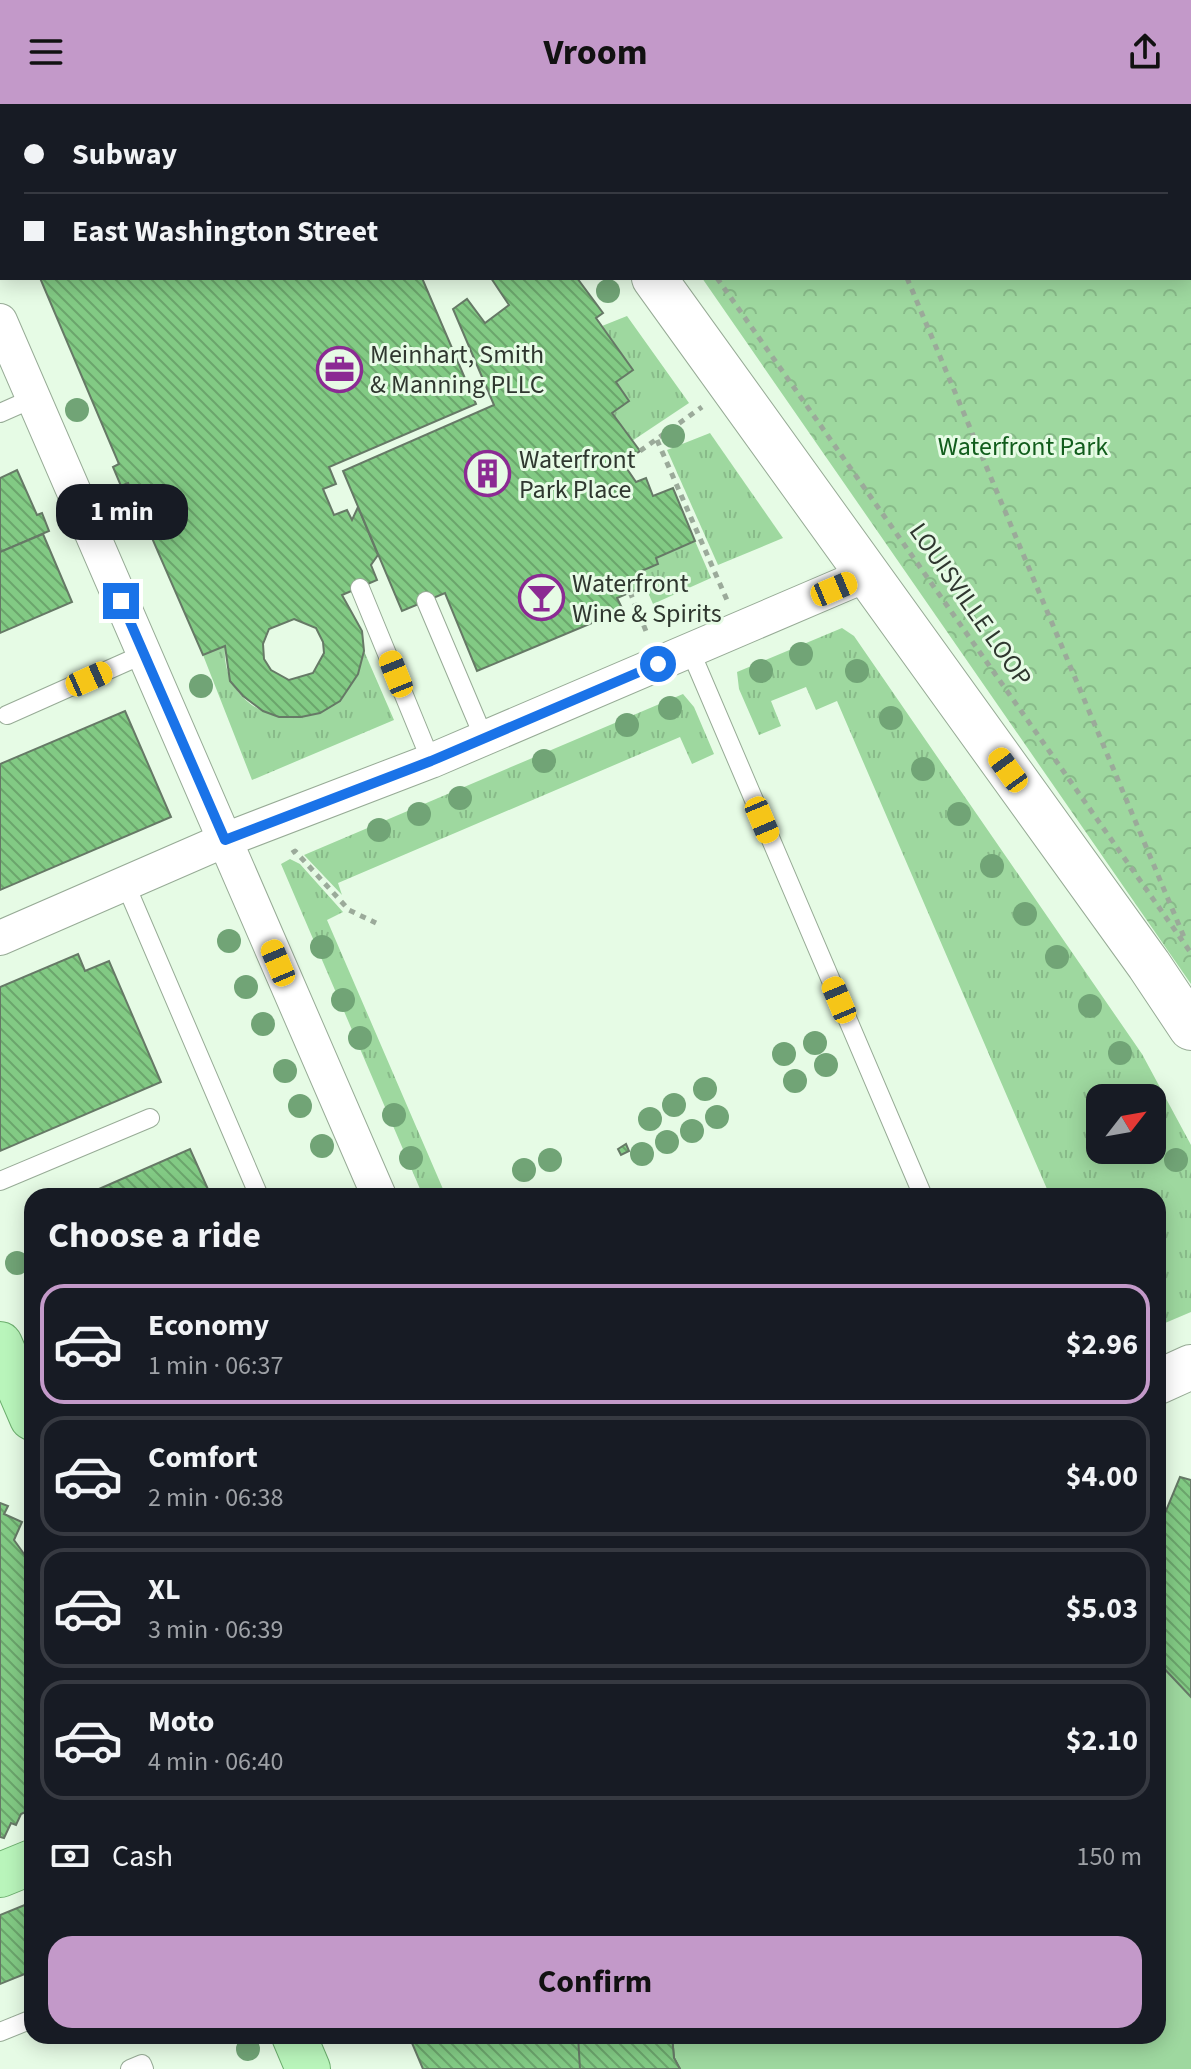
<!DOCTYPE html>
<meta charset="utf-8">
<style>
body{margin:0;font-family:"Source Sans 3",sans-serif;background:#242831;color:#f1f3f6;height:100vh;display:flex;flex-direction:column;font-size:30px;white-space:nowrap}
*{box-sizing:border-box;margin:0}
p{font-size:26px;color:#9ea1a6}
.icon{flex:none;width:44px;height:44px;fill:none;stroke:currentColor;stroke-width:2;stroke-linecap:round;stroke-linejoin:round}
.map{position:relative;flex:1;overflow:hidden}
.sheet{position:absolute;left:24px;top:1084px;width:1142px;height:856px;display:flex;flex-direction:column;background:#171b24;border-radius:24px;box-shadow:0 4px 20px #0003}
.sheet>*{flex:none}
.hud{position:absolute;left:0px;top:0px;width:1192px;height:176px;box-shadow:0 4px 20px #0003;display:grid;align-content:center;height:176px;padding:0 24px;background:#171b24}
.needle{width:52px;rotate:59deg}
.tools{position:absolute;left:1086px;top:980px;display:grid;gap:16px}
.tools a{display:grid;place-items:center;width:80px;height:80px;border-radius:16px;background:#171b24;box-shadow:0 4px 20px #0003;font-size:40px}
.end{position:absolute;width:36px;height:36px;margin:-18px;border:10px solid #1a73e8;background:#fff;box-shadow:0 0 0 4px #fff}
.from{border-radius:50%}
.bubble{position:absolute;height:56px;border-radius:24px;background:#171b24;box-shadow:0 4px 20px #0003;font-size:26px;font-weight:700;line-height:56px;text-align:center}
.car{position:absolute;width:24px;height:48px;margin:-24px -12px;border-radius:10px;box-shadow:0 0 6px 2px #0007;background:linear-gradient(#f5c518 24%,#345 0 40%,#f5c518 0 76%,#345 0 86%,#f5c518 0)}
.hud b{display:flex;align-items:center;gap:28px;height:76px;font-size:30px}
.hud b+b{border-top:2px solid #363941}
.hud i{width:20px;height:20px;background:#f1f3f6}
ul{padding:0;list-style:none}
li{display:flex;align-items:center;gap:24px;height:120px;margin:0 16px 12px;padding:0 8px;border:4px solid #363941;border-radius:24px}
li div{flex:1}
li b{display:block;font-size:30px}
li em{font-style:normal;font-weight:700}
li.active{border-color:#c399c9}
li>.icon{width:72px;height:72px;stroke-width:1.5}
h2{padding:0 24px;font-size:36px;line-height:96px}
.pay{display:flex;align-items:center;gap:20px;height:88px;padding:0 24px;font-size:30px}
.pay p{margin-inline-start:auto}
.action{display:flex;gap:16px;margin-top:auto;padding:16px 24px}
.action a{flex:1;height:92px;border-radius:24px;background:#c399c9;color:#111;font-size:32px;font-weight:700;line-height:92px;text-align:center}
header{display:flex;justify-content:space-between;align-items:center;height:104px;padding:0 24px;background:#c399c9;color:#111;font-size:36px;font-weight:700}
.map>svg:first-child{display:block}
.grass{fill:url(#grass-tufts);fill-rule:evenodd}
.forest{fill:url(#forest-crowns)}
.garden{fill:#9ed89f}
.building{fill:url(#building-back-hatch);stroke:#667966;stroke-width:2;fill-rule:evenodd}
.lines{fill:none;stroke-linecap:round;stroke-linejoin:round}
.lane-casing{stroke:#97ab96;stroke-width:20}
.street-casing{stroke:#97ab96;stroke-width:36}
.secondary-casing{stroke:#97ab96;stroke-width:46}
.primary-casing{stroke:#6bae6d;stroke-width:46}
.highway-casing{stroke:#6bae6d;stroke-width:46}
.path{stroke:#9baa9a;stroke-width:5;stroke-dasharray:6 6;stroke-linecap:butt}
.lane{stroke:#fff;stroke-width:18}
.street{stroke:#fff;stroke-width:34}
.secondary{stroke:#fff;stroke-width:44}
.primary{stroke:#b9f5bb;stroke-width:44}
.highway{stroke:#8bee8e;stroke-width:44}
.tree{fill:#71a476}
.route{stroke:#1a73e8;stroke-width:10}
.labels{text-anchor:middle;stroke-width:6;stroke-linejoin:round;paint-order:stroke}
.poi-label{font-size:26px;fill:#2f372f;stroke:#e6fbe5;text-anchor:start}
.park-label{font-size:26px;fill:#115d1c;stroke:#e6fbe5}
.street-label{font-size:26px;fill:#2f372f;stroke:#e6fbe5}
</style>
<header><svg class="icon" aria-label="menu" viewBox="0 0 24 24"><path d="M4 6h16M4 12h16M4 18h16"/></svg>Vroom<svg class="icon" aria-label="share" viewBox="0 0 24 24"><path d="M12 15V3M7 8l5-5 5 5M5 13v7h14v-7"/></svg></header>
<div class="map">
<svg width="1191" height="1965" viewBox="0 0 1191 1965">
<defs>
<pattern id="grass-tufts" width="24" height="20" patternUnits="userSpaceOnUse" patternTransform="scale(2)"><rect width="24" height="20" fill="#9ed89f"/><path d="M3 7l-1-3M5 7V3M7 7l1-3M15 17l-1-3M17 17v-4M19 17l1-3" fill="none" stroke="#88ba89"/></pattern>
<pattern id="forest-crowns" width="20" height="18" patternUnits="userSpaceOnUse" patternTransform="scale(2)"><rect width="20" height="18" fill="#9ed89f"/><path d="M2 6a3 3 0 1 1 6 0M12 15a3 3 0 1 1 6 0" fill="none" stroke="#88ba89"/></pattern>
<pattern id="building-back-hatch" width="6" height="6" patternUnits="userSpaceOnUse" patternTransform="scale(2)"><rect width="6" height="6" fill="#82ca84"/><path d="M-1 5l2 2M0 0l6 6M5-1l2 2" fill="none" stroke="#6ba56c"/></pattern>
</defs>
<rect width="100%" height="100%" fill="#e6fbe5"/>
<g class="grass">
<path d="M627,212L689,299L632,337L612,309L628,297L616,278L633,266L602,222Z"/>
<path d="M710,329L783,434L718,461L667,346Z"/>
<path d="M695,437L711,474L653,500L639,468L658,460L656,454Z"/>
<path d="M842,524L854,532L1142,950L1191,1041V1208L1158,1222V1092H1050L837,597L816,606L806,583L771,597L781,622L759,631L739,585L737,568ZM1100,994H1152V1046H1100Z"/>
<path d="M225,542C219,623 342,649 364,547L394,616L252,676L203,551Z"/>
<path d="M683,590L694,603L714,650L692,660L680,633L338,779L342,791L304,751Z"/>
<path d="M290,755L300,760L343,808L327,816L446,1092H423L281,760Z"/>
</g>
<path class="forest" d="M582,0H1191V880L702,174H1190V2Z"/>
<path class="garden" d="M1158,1558L1191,1593V1965H680L674,1954L672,1932H1158Z"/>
<g class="building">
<path d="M0,0H159V2H2V87Z"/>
<path d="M165,0H347L348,2H161Z"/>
<path d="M40,174H422L476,300L329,363L336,380L323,385L334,411L347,406L352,416L358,403L378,451L371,461L377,476L342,491L362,527L364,547L358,570L340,597L320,609L301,613H279L263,607L243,592L230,577L225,542L203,551L128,379L121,382L113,363L119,360ZM294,515L316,524L323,538L324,549L313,569L289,576L271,566L264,555L263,540L269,525Z"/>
<path d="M491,174H577L603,209L596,214L633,266L616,278L629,297L612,309L640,347L623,359L636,378L646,374L653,392L673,384L695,437L656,454L658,460L639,468L645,482L617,494L623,506L477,567L445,489L402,507L343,367L494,301L453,205L467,195L485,219L509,201Z"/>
<path d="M17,366L37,411L42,409L49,427L0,448V374Z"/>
<path d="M43,430L72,498L0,529V448Z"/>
<path d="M125,607L171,713L0,786V660Z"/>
<path d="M78,850L85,867L109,857L161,978L0,1047V883Z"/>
<path d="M626,1040L629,1047L621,1051L618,1045Z"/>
<path d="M190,1045L211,1092H83Z"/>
<path d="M1180,1373L1191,1376V1593L1158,1558V1426Z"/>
<path d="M0,1399L8,1402L4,1410L22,1418L14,1436L32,1461V1705L21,1710L16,1721L11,1719L4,1734L0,1733Z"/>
<path d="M32,1798V1867L0,1880V1811Z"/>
<path d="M409,1932H672L674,1954L680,1965H423Z"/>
<path d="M578,1932H672L674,1954L680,1965H580Z"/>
</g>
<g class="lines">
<defs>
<g id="lane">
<path d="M399,0L400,2"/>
<path d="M0,309L34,294"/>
<path d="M87,418L136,397"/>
<path d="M360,484L431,657"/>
<path d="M426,497L484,634"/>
<path d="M690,546L923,1092"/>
<path d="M7,611L144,550"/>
<path d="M125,779L259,1092"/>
<path d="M0,1077L150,1014"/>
<path d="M0,1928L32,1915"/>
<path d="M130,1965L142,1960L144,1965"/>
</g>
<g id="street">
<path d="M0,217L379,1092"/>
<path d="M0,834L225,736L431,657L868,470"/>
</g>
<g id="secondary">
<path d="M529,0L531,2"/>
<path d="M654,174L1149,861L1191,924"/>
<path d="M1158,1278L1191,1263"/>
</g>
<g id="primary">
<path d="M0,1240L32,1314"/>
<path d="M0,1771L32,1758"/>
<path d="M294,1932L308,1965"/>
</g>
<g id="highway">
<path d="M1158,0L1159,2"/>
<path d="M1190,81L1191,84"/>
</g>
</defs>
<use href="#lane" class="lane-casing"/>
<use href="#street" class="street-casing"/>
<use href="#secondary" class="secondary-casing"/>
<use href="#primary" class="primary-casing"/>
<use href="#highway" class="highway-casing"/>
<g class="path">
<path d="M596,0L597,2"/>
<path d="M834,0L835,2"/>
<path d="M720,2L723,0"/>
<path d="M717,174L1191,849"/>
<path d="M907,174L1184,833"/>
<path d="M657,336L727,496"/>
<path d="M640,347L702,303"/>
<path d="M630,488L648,532"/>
<path d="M292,749L295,747L349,806L376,819"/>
</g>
<use href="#lane" class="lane"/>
<use href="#street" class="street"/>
<use href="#secondary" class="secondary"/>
<use href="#primary" class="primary"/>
<use href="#highway" class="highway"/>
</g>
<g class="tree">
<circle cx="608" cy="187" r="12"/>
<circle cx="77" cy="306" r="12"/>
<circle cx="673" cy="332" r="12"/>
<circle cx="801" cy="550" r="12"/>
<circle cx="761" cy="567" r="12"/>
<circle cx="857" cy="567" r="12"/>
<circle cx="201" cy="582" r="12"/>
<circle cx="670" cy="604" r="12"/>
<circle cx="891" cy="614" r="12"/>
<circle cx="627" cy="621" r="12"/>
<circle cx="544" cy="657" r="12"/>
<circle cx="923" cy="665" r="12"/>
<circle cx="460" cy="694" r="12"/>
<circle cx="419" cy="710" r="12"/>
<circle cx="959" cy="710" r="12"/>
<circle cx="379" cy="726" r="12"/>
<circle cx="992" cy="762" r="12"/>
<circle cx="1025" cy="810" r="12"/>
<circle cx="229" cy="837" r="12"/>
<circle cx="322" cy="843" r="12"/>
<circle cx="1057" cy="853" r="12"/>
<circle cx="246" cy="883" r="12"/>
<circle cx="343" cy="896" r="12"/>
<circle cx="1090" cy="902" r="12"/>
<circle cx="263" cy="920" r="12"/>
<circle cx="360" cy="934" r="12"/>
<circle cx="815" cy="939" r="12"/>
<circle cx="1120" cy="949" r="12"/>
<circle cx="784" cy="950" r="12"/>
<circle cx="826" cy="961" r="12"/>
<circle cx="285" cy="967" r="12"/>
<circle cx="795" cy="977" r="12"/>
<circle cx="705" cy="985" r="12"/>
<circle cx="674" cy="1001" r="12"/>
<circle cx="300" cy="1002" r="12"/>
<circle cx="394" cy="1011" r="12"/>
<circle cx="717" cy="1013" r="12"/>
<circle cx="650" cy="1015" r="12"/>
<circle cx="692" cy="1027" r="12"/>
<circle cx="667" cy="1038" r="12"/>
<circle cx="322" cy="1042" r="12"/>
<circle cx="642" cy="1050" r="12"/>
<circle cx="411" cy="1054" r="12"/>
<circle cx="550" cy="1056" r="12"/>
<circle cx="1176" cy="1056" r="12"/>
<circle cx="524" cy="1066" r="12"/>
<circle cx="17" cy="1159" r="12"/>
<circle cx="248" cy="1945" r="12"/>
</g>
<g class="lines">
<path class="route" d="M121,497L225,736L431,657L658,560"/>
</g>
<defs>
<symbol id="office-ring" viewBox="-11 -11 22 22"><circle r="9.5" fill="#e6fbe5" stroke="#8b2a93" stroke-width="1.5"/><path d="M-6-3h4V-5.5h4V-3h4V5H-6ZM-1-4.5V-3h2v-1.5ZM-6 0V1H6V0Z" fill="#8b2a93"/></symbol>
<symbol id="building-ring" viewBox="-11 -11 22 22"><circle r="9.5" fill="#e6fbe5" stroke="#8b2a93" stroke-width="1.5"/><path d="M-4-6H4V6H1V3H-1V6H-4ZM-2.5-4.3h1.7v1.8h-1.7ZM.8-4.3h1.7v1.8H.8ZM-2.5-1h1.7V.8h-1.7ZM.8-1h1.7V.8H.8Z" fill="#8b2a93"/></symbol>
<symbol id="bar-ring" viewBox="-11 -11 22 22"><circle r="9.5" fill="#e6fbe5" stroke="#8b2a93" stroke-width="1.5"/><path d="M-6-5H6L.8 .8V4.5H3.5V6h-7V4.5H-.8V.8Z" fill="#8b2a93"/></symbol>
</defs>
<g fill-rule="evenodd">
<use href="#office-ring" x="314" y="240" width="51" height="51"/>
<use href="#building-ring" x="462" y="344" width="51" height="51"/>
<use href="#bar-ring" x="516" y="468" width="51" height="51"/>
</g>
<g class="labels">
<g class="poi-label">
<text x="370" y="259">Meinhart, Smith<tspan x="370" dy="30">&amp; Manning PLLC</tspan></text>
<text x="519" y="364">Waterfront<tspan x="519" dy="30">Park Place</tspan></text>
<text x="572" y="488">Waterfront<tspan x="572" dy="30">Wine &amp; Spirits</tspan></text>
</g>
<g class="park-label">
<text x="1023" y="351">Waterfront Park</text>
</g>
<g class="street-label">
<text transform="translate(971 500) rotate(55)" y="9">LOUISVILLE LOOP</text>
</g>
</g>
</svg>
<div class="tools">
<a><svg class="needle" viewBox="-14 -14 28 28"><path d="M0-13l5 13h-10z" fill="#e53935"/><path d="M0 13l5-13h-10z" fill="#9ea1a6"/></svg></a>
</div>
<i class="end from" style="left:658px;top:560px"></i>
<i class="end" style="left:121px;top:497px"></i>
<div class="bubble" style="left:56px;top:380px;width:132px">1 min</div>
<i class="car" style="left:834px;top:485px;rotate:67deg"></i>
<i class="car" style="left:396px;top:570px;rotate:338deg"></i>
<i class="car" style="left:89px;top:575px;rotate:66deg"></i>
<i class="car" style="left:1008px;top:666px;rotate:324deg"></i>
<i class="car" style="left:762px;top:716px;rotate:157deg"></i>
<i class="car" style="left:278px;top:859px;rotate:337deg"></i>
<i class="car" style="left:839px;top:896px;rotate:337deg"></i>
<div class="hud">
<b><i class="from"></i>Subway</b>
<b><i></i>East Washington Street</b>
</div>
<section class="sheet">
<h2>Choose a ride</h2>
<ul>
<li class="active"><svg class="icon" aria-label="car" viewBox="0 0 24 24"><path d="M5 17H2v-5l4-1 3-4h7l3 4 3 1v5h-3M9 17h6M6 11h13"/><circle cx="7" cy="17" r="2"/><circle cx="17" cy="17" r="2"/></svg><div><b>Economy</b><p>1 min · 06:37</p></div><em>$2.96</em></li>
<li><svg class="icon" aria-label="car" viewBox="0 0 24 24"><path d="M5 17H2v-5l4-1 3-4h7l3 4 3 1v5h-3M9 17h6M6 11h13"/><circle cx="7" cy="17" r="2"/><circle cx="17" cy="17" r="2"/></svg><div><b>Comfort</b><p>2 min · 06:38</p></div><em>$4.00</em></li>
<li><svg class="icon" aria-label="car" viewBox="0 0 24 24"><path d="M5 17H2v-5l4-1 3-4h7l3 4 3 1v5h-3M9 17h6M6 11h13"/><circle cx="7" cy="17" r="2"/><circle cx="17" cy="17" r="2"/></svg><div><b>XL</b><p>3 min · 06:39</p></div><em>$5.03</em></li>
<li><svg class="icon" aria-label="car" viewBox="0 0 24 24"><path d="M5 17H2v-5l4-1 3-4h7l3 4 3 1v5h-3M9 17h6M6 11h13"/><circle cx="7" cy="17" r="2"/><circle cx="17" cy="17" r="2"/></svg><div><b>Moto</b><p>4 min · 06:40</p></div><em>$2.10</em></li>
</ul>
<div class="pay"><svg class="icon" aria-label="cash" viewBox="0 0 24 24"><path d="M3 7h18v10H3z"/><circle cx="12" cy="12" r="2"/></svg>Cash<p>150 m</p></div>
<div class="action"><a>Confirm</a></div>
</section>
</div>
